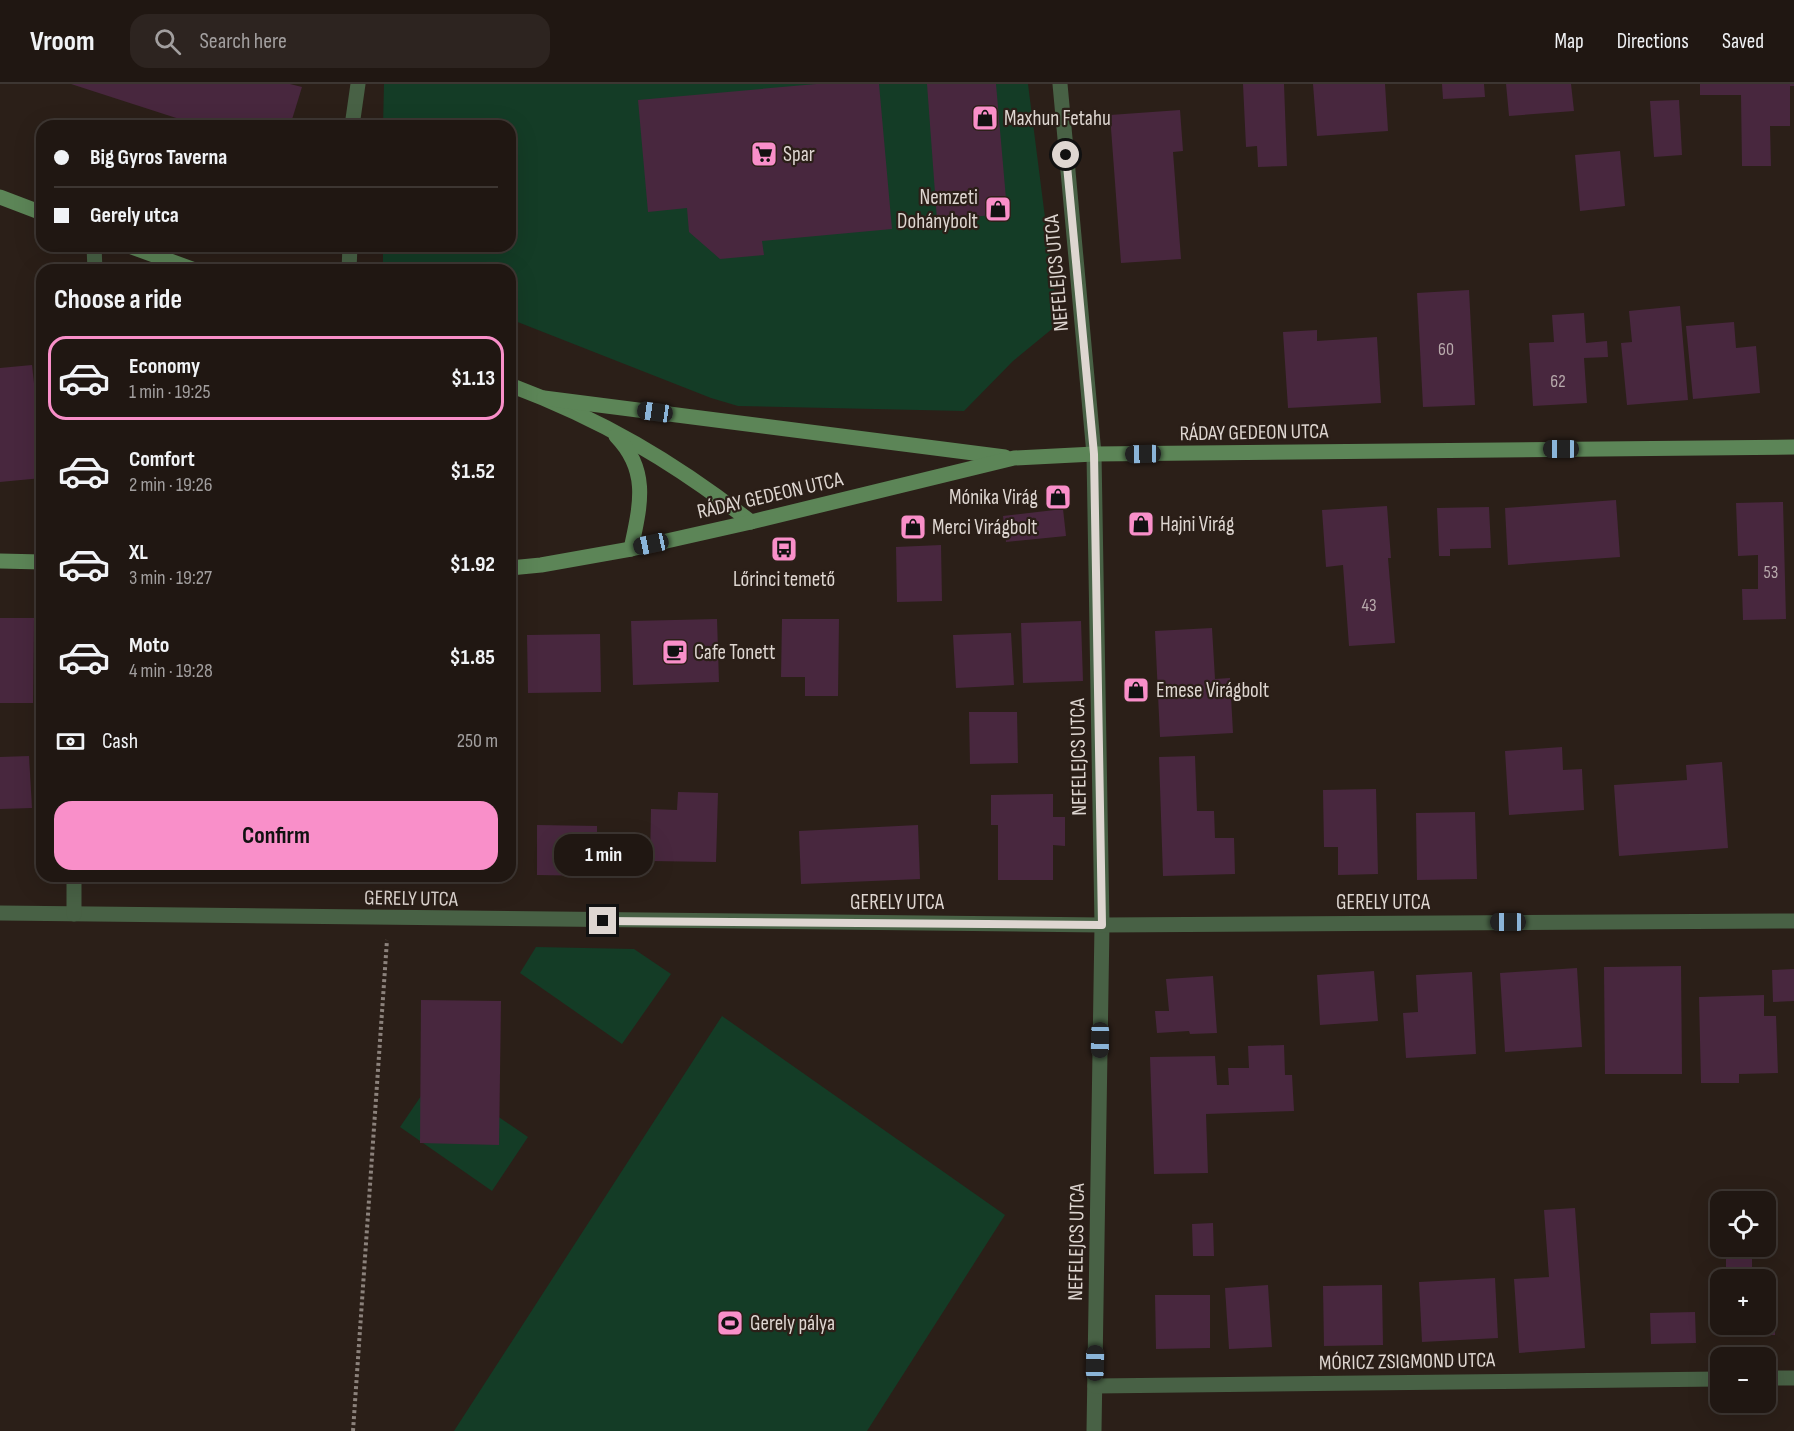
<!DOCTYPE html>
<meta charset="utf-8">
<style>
body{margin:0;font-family:"Sofia Sans Condensed",sans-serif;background:#2d2420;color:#f1f3f6;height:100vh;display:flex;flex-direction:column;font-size:22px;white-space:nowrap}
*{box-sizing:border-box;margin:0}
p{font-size:20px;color:#a29f9f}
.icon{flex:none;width:33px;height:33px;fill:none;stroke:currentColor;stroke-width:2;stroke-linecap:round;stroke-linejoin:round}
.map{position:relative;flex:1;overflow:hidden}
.drawer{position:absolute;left:36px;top:180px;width:480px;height:618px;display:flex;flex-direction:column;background:#201712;border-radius:18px;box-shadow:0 6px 24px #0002,0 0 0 2px #3d3632}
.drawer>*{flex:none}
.banner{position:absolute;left:36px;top:36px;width:480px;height:132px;border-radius:18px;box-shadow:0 6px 24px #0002,0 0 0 2px #3d3632;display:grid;align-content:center;height:132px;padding:0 18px;background:#201712}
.fabs{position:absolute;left:1710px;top:1107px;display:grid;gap:12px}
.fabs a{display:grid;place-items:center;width:66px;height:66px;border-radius:12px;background:#201712;box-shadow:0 6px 24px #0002,0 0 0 2px #3d3632;font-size:30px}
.end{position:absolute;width:27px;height:27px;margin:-14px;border:8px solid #ded6d1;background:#111;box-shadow:0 0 0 3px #111}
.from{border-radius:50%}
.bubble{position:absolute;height:42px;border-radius:18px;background:#201712;box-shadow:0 6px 24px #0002,0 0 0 2px #3d3632;font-size:20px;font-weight:700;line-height:42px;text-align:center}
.car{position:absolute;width:18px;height:36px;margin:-18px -9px;border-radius:8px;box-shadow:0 0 4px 2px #0007;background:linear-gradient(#222 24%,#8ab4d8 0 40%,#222 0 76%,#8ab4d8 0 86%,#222 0)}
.banner b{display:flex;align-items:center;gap:21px;height:57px;font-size:22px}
.banner b+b{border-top:2px solid #3d3632}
.banner i{width:15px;height:15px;background:#f1f3f6}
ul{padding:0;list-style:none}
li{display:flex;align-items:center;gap:18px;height:84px;margin:0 12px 9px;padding:0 6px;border:3px solid transparent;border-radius:18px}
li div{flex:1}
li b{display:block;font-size:22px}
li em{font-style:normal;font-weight:700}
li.current{border-color:#f98fc9}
li>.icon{width:54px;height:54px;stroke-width:1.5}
h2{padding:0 18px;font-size:27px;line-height:72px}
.pay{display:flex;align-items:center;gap:15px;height:66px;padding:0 18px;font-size:22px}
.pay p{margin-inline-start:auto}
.primary-button{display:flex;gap:12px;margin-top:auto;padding:12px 18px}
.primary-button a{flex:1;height:69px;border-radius:18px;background:#f98fc9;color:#111;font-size:24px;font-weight:700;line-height:69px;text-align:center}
header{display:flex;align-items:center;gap:36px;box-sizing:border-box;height:84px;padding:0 30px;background:#201712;border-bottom:2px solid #3d3632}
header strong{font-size:28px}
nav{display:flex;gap:33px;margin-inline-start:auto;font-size:21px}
.search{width:420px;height:54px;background:#2d2420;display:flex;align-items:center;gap:15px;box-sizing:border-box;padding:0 21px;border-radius:18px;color:#a29f9f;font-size:22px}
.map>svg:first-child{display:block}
.green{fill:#143c26}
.building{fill:#48273e}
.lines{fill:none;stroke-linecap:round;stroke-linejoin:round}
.path{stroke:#8c827c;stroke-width:4;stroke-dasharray:3 3;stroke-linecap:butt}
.street{stroke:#486145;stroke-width:15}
.secondary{stroke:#5c8557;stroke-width:15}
.route{stroke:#ded6d1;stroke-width:8}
.labels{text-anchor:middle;stroke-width:4.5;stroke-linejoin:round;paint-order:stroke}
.number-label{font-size:18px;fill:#b8aaac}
.poi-label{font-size:21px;fill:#ded6d1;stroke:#2b1f18;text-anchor:start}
.street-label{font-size:21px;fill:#ded6d1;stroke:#2b1f18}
</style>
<header>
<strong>Vroom</strong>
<div class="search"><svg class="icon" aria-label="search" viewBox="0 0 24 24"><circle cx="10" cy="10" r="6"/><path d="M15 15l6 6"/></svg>Search here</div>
<nav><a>Map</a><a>Directions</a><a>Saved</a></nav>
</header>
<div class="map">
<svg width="1794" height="1347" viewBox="0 0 1794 1347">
<rect width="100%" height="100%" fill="#2b1f18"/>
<g class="green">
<path d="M384,0H1028L1056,220L1052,245L1013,277L964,327L738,322L711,314L510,235V186H387L383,184V162H510V42H383Z"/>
<path d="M536,863L634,865L671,890L622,960L520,889Z"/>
<path d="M722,932L1005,1131L867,1347H454Z"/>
<path d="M436,990L528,1053L492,1107L400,1043Z"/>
</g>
<g class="building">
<path d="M71,0H290L302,3L290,42H201Z"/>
<path d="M816,0H879L892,145L762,157L764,171L720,175L689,148L687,124L648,128L638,16Z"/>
<path d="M927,0H996L1006,115L1005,121L993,131L937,136Z"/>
<path d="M1243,0H1284L1287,82L1258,83L1257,62L1246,63Z"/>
<path d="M1313,0H1385L1388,47L1317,52Z"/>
<path d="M1442,0H1484L1485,13L1443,15Z"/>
<path d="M1506,0H1571L1574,27L1509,32Z"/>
<path d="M1700,0H1794V2H1790V42H1770L1771,82H1742L1741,11H1700Z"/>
<path d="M1679,16L1682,71L1654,73L1650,17Z"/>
<path d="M1180,26L1183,67L1173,68L1181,175L1121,179L1110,31Z"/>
<path d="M1620,67L1625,122L1580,127L1575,71Z"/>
<path d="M1469,206L1475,321L1423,323L1417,209Z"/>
<path d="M1680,222L1688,316L1627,321L1621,259L1632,258L1629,227Z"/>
<path d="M1584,229L1586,259L1607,257L1608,273L1584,274L1587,319L1533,322L1529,259L1554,258L1552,231Z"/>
<path d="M1734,238L1736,264L1756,262L1760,309L1693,315L1686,242Z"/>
<path d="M1317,246V257L1377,253L1381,319L1288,324L1283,248Z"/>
<path d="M32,281L42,372V394L0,398V284Z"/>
<path d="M1616,416L1620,473L1508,481L1505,424Z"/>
<path d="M1783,418L1786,535L1743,536L1742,505H1758V471L1738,472L1736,419Z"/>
<path d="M1387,422L1391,474H1388L1395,559L1349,562L1343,481L1326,483L1322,426Z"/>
<path d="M1489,423L1491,464L1450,465V472H1439L1437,424Z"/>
<path d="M1063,425L1066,452L1006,458L1003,432Z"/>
<path d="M941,461L942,517L897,518L896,463Z"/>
<path d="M0,534H34L33,619H0Z"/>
<path d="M717,535L719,598L633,601L631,537Z"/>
<path d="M782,535H839L838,612H805V593H781Z"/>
<path d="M1081,537L1083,597L1023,599L1021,539Z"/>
<path d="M1212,544L1215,595L1230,594L1233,649L1160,653L1155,547Z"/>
<path d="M1011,549L1014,601L956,604L953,551Z"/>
<path d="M600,550L601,608L528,609L527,551Z"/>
<path d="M969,628H1017L1018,679L970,680Z"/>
<path d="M1562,663L1563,686L1582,685L1584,726L1509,731L1505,667Z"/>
<path d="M29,672L32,724L0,725V673Z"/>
<path d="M1195,672L1197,727H1214L1215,754H1234L1235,790L1163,792L1159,673Z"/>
<path d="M1722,678L1728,764L1619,772L1614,701L1687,696L1686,681Z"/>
<path d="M1376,705L1378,790L1338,791V763H1324L1323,706Z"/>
<path d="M678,708L718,709L716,778L650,777L651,725L677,726Z"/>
<path d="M1053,710V733H1065V762L1053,761V796H998V741H991V711Z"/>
<path d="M1475,728L1477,795L1417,796L1416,729Z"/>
<path d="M537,741L597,742V792L537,791Z"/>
<path d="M918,741L920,795L801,800L799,747Z"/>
<path d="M310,792H359L360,794L311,798Z"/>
<path d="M403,792H467V794L404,799Z"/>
<path d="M1681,882L1682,990H1605L1604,883Z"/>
<path d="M1577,884L1582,963L1505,968L1500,889Z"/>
<path d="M1794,885V917L1773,918L1772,886Z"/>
<path d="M1374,887L1378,937L1320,941L1317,891Z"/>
<path d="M1472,888L1476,970L1406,974L1403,929L1418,928L1416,891Z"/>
<path d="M1213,892L1217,949L1190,950L1189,947L1157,949L1155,927H1169L1166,895Z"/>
<path d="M1764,911V932H1776L1778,989L1739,990V999H1701L1699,913Z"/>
<path d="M421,916L501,917L499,1061L420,1059Z"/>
<path d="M1284,961L1285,991H1292L1294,1027L1206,1030L1208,1089L1154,1090L1150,973L1215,972L1217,1001H1229L1228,984H1249L1248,962Z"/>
<path d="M1575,1124L1585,1264L1519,1269L1514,1195L1549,1193L1544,1126Z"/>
<path d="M1213,1139L1214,1172H1193L1192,1140Z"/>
<rect x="1726" y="1173" width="26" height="23"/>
<path d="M1495,1194L1498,1254L1422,1258L1419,1198Z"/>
<path d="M1766,1199H1775V1251L1727,1252V1240H1766Z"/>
<path d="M1268,1201L1272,1263L1229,1265L1225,1204Z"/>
<path d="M1382,1201L1383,1261L1324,1262L1323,1202Z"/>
<path d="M1155,1211H1210V1264L1156,1265Z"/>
<path d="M1695,1228L1696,1259L1651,1260L1650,1229Z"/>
</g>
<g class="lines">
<path class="path" d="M353,1347L387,856"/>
<g class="street">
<path d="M1060,0L1094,370L1102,841L1094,1347"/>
<path d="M352,42L358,0"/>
<path d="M94,162L95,186"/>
<path d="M349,186L350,162"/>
<path d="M0,829L1102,841L1794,837"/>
<path d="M74,830V792"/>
<path d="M1766,1294H1794"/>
<path d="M1095,1302L1720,1295"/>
</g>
<g class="secondary">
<path d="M0,113L42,129"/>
<path d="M129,162L195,186"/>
<path d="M510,301C601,335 674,378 751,438"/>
<path d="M544,314L1005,373"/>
<path d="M616,352C650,387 640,422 631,465"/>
<path d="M0,477L42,478"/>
<path d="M510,484L541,481L631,465L751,438L1014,374L1094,370L1794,363"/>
</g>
</g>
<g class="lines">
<path class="route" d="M603,837L1102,841L1094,370L1066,71"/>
</g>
<defs>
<symbol id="shop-square" viewBox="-11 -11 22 22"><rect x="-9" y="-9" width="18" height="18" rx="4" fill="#f98fc9" stroke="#2b1f18"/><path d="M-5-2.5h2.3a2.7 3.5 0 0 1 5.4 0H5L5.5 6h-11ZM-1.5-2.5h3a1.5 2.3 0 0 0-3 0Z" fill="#111"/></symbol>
<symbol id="supermarket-square" viewBox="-11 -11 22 22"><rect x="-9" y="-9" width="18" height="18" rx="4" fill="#f98fc9" stroke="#2b1f18"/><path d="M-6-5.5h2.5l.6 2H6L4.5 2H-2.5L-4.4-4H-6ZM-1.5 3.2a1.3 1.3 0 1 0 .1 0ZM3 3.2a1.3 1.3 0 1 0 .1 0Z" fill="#111"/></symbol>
<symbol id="bus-square" viewBox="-11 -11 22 22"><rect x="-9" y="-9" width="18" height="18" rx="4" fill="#f98fc9" stroke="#2b1f18"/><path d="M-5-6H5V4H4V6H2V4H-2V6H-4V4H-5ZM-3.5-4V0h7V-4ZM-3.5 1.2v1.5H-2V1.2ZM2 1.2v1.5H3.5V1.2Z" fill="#111"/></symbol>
<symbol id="cafe-square" viewBox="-11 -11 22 22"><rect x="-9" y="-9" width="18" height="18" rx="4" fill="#f98fc9" stroke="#2b1f18"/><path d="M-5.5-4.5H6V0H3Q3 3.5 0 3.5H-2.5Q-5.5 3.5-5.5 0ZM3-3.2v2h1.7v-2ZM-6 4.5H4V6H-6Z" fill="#111"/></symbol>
<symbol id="stadium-square" viewBox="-11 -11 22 22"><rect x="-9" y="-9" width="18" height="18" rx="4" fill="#f98fc9" stroke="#2b1f18"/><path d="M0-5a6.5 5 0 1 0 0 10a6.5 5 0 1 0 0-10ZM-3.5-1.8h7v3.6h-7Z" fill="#111"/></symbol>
</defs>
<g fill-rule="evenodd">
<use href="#shop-square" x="970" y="19" width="30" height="30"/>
<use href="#supermarket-square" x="749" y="55" width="30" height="30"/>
<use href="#shop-square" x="983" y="110" width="30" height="30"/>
<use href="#shop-square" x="1043" y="398" width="30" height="30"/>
<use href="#shop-square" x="1126" y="425" width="30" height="30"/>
<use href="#shop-square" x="898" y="428" width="30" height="30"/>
<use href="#bus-square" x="769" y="450" width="30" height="30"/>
<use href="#cafe-square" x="660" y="553" width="30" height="30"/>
<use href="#shop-square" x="1121" y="591" width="30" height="30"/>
<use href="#stadium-square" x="715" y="1224" width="30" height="30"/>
</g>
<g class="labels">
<g class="number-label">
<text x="1446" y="271">60</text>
<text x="1558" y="303">62</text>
<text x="1771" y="494">53</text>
<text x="1369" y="527">43</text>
</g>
<g class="poi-label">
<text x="1004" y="41">Maxhun Fetahu</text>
<text x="783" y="77">Spar</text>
<text x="978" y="120" text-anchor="end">Nemzeti<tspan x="978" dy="24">Dohánybolt</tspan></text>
<text x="1038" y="420" text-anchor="end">Mónika Virág</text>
<text x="1160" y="447">Hajni Virág</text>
<text x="932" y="450">Merci Virágbolt</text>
<text x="784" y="502" text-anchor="middle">Lőrinci temető</text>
<text x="694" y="575">Cafe Tonett</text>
<text x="1156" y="613">Emese Virágbolt</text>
<text x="750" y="1246">Gerely pálya</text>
</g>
<g class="street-label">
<text transform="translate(1056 189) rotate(-95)" y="7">NEFELEJCS UTCA</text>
<text transform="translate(1254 348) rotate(-1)" y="7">RÁDAY GEDEON UTCA</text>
<text transform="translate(770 411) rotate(-13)" y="7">RÁDAY GEDEON UTCA</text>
<text transform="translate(1078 673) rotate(-91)" y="7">NEFELEJCS UTCA</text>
<text transform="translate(411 814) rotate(1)" y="7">GERELY UTCA</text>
<text x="897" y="825">GERELY UTCA</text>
<text x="1383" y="825">GERELY UTCA</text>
<text transform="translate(1076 1158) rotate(-89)" y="7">NEFELEJCS UTCA</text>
<text transform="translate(1407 1277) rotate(-1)" y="7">MÓRICZ ZSIGMOND UTCA</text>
</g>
</g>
</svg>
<div class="fabs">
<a><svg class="icon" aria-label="locate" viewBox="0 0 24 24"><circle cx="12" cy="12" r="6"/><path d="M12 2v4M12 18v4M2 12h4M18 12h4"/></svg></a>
<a>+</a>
<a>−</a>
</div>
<i class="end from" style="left:1066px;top:71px"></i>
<i class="end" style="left:603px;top:837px"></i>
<div class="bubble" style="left:554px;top:750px;width:99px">1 min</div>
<i class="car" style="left:655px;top:328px;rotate:278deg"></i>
<i class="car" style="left:1561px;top:365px;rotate:270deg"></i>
<i class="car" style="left:1143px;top:370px;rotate:269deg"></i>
<i class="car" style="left:651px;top:460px;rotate:258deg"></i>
<i class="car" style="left:1508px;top:838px;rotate:270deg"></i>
<i class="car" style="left:1100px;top:956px;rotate:181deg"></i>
<i class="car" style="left:1095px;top:1279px;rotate:1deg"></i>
<div class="banner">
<b><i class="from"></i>Big Gyros Taverna</b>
<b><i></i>Gerely utca</b>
</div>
<section class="drawer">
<h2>Choose a ride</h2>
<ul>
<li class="current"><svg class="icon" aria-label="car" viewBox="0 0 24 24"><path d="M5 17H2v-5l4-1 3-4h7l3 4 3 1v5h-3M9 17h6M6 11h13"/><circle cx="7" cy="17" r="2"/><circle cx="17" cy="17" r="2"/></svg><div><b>Economy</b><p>1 min · 19:25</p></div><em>$1.13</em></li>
<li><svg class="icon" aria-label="car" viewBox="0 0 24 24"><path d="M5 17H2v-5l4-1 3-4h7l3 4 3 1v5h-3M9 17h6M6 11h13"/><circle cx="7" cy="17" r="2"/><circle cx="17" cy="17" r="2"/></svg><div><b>Comfort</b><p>2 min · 19:26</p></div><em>$1.52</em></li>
<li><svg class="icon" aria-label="car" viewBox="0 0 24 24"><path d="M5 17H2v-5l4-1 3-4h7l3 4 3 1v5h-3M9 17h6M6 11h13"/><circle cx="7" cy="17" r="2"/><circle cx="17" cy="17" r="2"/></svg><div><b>XL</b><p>3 min · 19:27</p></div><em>$1.92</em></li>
<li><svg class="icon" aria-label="car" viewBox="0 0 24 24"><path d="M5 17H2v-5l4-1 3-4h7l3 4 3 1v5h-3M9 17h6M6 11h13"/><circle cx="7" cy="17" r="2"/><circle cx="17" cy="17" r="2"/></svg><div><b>Moto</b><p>4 min · 19:28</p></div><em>$1.85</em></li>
</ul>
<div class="pay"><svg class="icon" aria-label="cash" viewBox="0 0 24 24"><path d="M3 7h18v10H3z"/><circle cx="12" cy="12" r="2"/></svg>Cash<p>250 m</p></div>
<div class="primary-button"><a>Confirm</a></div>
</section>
</div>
